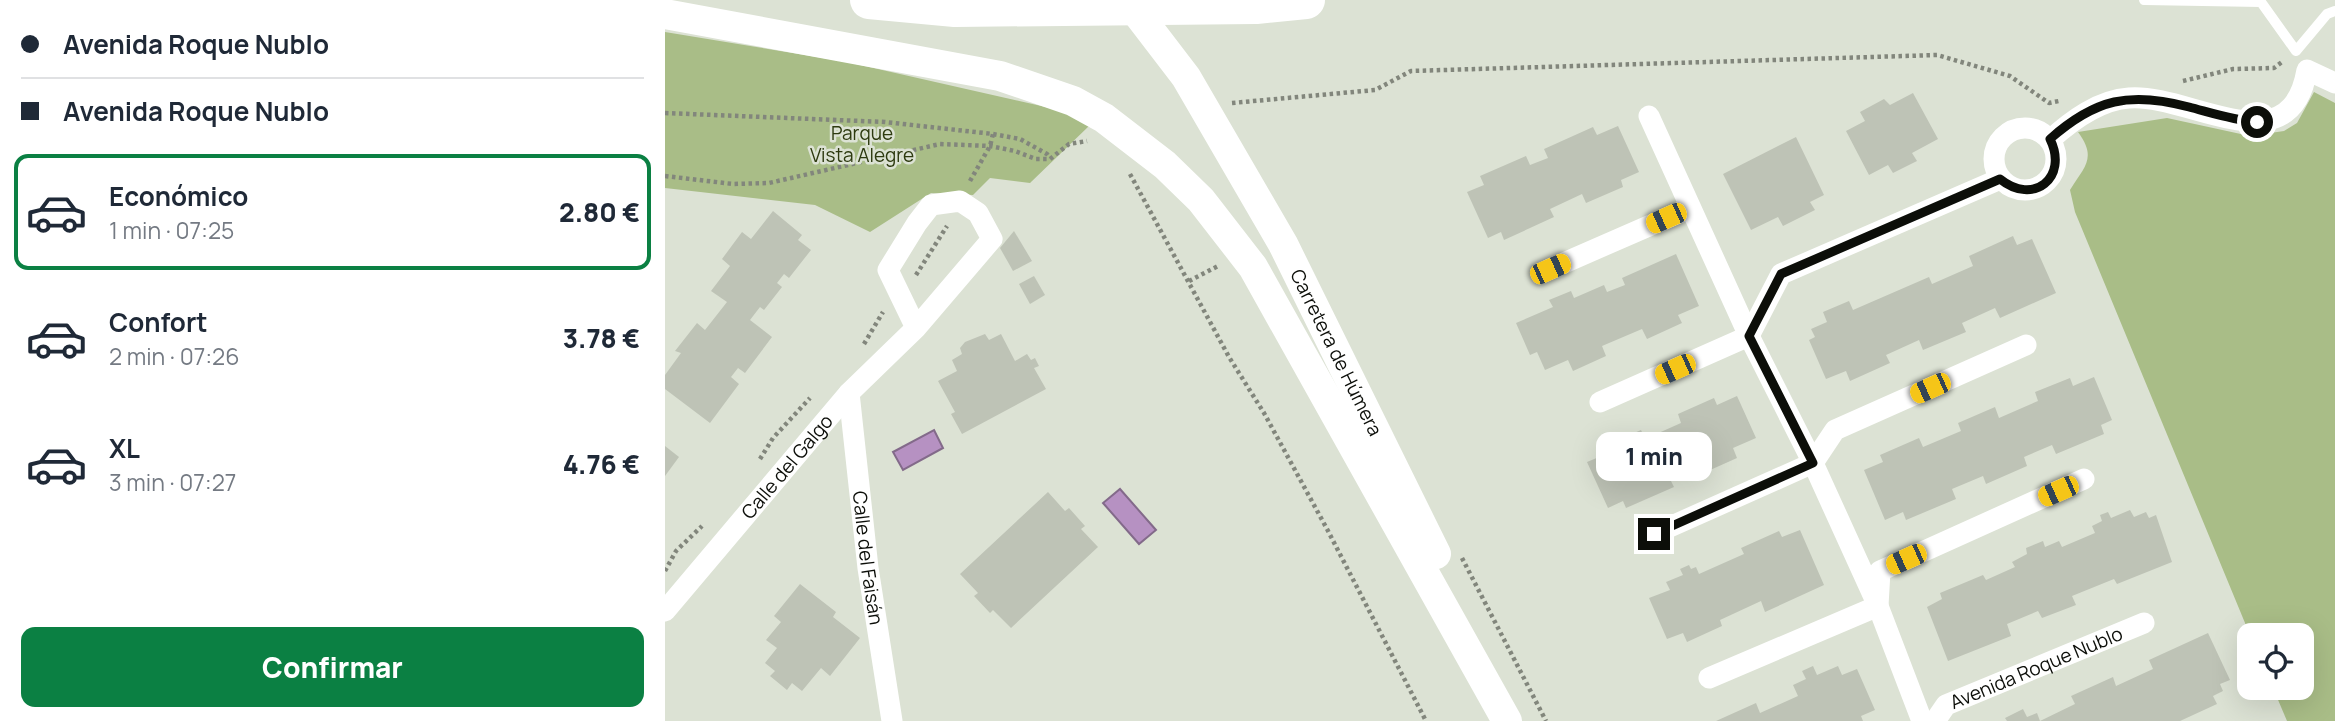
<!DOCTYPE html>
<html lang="es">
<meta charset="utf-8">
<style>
body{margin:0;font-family:Manrope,sans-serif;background:#f6f6f7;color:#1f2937;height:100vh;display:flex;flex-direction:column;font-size:26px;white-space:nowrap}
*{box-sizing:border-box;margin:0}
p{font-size:23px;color:#747a83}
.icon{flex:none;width:38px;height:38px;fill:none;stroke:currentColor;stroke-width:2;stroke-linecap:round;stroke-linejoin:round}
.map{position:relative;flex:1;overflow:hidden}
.sheet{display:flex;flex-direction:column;background:#fff;width:665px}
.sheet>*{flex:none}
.top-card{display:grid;align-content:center;height:154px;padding:0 21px;background:#fff}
.tools{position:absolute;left:1572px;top:623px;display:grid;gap:14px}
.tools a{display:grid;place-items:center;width:77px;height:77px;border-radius:14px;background:#fff;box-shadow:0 7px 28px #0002;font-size:35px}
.end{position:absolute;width:32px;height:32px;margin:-16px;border:9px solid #0c0e09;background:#fff;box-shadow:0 0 0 4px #fff}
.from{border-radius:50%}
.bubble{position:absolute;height:49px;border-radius:14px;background:#fff;box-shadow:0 7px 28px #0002;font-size:23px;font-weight:800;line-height:49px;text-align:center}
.car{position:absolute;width:21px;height:42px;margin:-21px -10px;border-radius:9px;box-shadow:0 0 5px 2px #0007;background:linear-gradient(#f5c518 24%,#345 0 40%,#f5c518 0 76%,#345 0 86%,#f5c518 0)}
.top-card b{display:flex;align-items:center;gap:24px;height:66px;font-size:26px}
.top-card b+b{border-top:2px solid #e0e1e3}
.top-card i{width:18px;height:18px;background:#1f2937}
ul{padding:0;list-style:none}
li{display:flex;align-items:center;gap:21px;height:116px;margin:0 14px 10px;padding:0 7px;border:4px solid transparent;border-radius:14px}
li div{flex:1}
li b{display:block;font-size:26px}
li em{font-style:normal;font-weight:800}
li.current{border-color:#0b8043}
li>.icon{width:63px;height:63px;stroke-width:1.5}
.primary-button{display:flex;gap:14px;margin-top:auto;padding:14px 21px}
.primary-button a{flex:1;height:80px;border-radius:14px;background:#0b8043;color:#fff;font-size:28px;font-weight:800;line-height:80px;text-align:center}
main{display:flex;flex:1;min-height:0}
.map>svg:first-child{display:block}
.green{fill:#a9bd87}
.water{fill:#b691c2;stroke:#836a8a;stroke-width:2}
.building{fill:#bec3b6}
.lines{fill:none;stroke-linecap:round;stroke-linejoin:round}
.path{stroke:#82867c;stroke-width:4.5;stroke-dasharray:3.5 3.5;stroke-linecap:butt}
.lane{stroke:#fff;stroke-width:10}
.street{stroke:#fff;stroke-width:21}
.secondary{stroke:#fff;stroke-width:30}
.highway{stroke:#fff;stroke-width:38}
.route{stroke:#0c0e09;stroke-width:9}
.labels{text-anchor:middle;stroke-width:5;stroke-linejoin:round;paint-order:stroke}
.park-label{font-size:19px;fill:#2d3a0f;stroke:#dce2d4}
.street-label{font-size:19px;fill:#0c0e09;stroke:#dce2d4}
</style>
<main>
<section class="sheet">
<div class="top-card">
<b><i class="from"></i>Avenida Roque Nublo</b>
<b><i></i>Avenida Roque Nublo</b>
</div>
<ul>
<li class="current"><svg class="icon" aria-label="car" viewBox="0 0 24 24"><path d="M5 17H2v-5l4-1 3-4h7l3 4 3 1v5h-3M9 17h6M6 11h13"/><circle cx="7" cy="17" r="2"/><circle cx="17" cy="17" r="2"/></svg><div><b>Económico</b><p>1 min · 07:25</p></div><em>2.80 €</em></li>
<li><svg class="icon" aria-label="car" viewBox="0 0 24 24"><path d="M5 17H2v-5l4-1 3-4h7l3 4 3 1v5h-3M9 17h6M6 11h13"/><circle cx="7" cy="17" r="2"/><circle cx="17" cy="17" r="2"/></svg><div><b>Confort</b><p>2 min · 07:26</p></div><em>3.78 €</em></li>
<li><svg class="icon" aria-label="car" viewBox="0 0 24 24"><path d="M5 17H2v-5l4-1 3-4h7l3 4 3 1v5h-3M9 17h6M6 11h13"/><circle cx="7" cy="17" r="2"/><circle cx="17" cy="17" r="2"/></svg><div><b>XL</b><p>3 min · 07:27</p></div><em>4.76 €</em></li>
</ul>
<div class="primary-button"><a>Confirmar</a></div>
</section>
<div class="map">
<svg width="1670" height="721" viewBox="0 0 1670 721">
<rect width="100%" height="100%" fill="#dce2d4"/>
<g class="green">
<path d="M0,32L182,62L416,115L424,126L365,183L325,178L308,195L266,193L205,232L150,205L0,188Z"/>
<path d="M1649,92L1670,103V721H1622L1608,688H1636V635H1585L1410,212L1405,190C1420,166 1432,158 1413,132L1502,118L1585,136L1619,131L1632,123Z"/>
</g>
<g class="water">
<path d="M269,430L278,448L238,470L228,452Z"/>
<path d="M455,489L491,530L474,544L438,503Z"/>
</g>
<g class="building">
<path d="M1248,93L1273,139L1247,153L1252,161L1228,173L1223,165L1204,175L1181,131L1200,121L1195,112L1219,99L1225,105Z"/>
<path d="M953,126L974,172L956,180L958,187L921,203L917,194L885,209L889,217L839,240L836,232L823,238L802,192L819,185L815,176L861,156L865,165L883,158L879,149L928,127L932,135Z"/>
<path d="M1131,137L1159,195L1145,202L1150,210L1118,226L1113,217L1086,230L1058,174Z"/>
<path d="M108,211L137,235L133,240L146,250L124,278L119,274L112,283L117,287L99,310L95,307L85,320L107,337L80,373L73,368L66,377L74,384L45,423L0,389V375L16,353L10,351L32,323L40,330L62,302L46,291L65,266L57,259L77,232L86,239Z"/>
<path d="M349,231L367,261L348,271L335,248Z"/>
<path d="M1348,236L1352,245L1367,239L1391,293L1335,318L1330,308L1297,323L1301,332L1258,350L1254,340L1221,355L1225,363L1185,381L1181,371L1161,379L1144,340L1150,337L1146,329L1162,322L1158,312L1184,301L1188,310L1264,277L1267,284L1308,266L1304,256Z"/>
<path d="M1011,254L1034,306L1013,315L1017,323L982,339L977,329L937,346L941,356L908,371L903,360L880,370L872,352L865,355L851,323L888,307L884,300L906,291L909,298L939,285L942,292L960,285L957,278Z"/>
<path d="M369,276L380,295L365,304L354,284Z"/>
<path d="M320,334L324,340L336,334L350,361L362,354L366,360L370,358L374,366L369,368L381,389L297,434L286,414L290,412L273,381L292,371L287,360L297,354L295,348L300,342Z"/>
<path d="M1429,377L1447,420L1436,425L1439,434L1391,454L1387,445L1359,457L1362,466L1321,484L1318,476L1287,489L1291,499L1241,520L1238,512L1220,520L1199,470L1218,462L1215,455L1254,438L1258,447L1296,431L1293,423L1330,407L1334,418L1373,401L1370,392L1405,378L1408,386Z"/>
<path d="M1072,396L1091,438L1068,448L1072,458L1034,475L1031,468L1005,479L1009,487L961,508L958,501L943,508L922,462L946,452L942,445L976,430L980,439L1016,423L1013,414L1049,398L1052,405Z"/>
<path d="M0,446L14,457L0,476Z"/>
<path d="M383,492L400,511L404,508L420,526L416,529L433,547L346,628L328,610L325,613L309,596L313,593L295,574Z"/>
<path d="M1465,510L1469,517L1481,512L1484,518L1491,515L1507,562L1452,584L1449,579L1407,596L1411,605L1377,618L1373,611L1342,624L1346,636L1283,661L1262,607L1277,599L1275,593L1318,575L1321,580L1350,567L1347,562L1362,554L1361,548L1378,541L1380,547L1394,541L1397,547L1430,533L1427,526L1437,521L1435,515L1443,512L1446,518Z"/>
<path d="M1135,530L1159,585L1100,612L1096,601L1055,620L1057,626L1022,642L1018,633L1002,639L984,598L1005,590L1001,582L1018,575L1015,569L1024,565L1026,569L1031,567L1034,574L1079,554L1076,548L1114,531L1117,537Z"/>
<path d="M135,584L171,612L168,617L195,638L165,676L156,668L137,691L127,683L122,690L105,676L110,671L100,663L112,648L101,640L116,622L109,616Z"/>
<path d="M1543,633L1565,680L1555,684L1558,691L1548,696L1552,704L1515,721H1342L1340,718L1358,709L1362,717L1372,713L1375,721L1410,704L1406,696L1448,677L1451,686L1488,669L1484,660Z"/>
<path d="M1148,666L1152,675L1173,666L1177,675L1192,669L1210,710L1196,716L1198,721H1051L1091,703L1095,713L1133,696L1128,685L1141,679L1137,671Z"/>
</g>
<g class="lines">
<g class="path">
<path d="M1518,81L1568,69L1609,68L1617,62"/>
<path d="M567,103L710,90L746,71L1272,55L1345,76L1384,103L1394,101"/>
<path d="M0,113L220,122L328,134L355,139L382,154L385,158"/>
<path d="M465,174L564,357L599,413L662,529L761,721"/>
<path d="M0,176L68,184L104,183L275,144L325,146L350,151L371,159H385L404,144L422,141"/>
<path d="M305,181L325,146L328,134"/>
<path d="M251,275L282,226"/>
<path d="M524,281L555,265"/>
<path d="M199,344L218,312"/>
<path d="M95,459L108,438L145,398"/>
<path d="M797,558L881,721"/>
<path d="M0,571L11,551L37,526"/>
</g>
<path class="lane" d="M1479,0L1596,2L1631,51L1662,14L1670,11"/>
<g class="street">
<path d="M984,116L1084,336L1148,463L1213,606L1257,721"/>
<circle cx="1360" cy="159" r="31"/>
<path d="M1385,140C1407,120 1434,100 1464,98C1524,93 1625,169 1642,70L1670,83"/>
<path d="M885,269L1025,208"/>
<path id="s1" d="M184,393L203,568L227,721"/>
<path d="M935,402L1084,336L1116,274L1335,179"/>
<path d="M989,534L1148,463L1170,430L1361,345"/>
<path id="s2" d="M0,611L184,393L251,328L327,239L313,213L295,201L266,205L252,223L223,270L251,328"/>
<path d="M1044,678L1213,606L1215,571L1419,479"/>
<path id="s3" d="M1270,721L1281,705L1479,623"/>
</g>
<g class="secondary">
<path id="s4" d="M462,0L521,77L618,244L771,554"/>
<path d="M0,14L335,76L408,101L439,118L500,165L536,200L588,267L842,721"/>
</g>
<path class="highway" d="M204,0L290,8L591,5L641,0"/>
</g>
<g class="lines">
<path class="route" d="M989,534L1148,463L1084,336L1116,274L1335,179C1368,206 1404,178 1385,139C1430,99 1465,91 1524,107C1547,113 1568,120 1592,122"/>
</g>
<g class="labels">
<g class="park-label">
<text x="197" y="140">Parque<tspan x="197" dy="22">Vista Alegre</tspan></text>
</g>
<g class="street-label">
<text dy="7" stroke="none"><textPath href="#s4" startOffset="411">Carretera de Húmera</textPath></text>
<text dy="7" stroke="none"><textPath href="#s2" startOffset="189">Calle del Galgo</textPath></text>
<text dy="7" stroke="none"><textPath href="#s1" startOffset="166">Calle del Faisán</textPath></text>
<text dy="7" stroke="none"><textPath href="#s3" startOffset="117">Avenida Roque Nublo</textPath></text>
</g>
</g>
</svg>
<div class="tools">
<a><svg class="icon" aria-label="locate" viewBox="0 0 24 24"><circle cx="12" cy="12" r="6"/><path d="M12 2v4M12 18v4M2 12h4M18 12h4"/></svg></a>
</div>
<i class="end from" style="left:1592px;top:122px"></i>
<i class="end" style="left:989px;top:534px"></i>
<div class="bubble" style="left:931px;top:432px;width:116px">1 min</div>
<i class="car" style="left:1001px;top:218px;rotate:246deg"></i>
<i class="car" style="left:885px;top:269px;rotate:66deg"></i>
<i class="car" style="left:1010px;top:369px;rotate:246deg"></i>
<i class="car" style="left:1265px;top:388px;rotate:246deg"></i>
<i class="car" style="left:1393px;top:491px;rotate:246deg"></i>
<i class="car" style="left:1241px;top:559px;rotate:246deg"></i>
</div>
</main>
